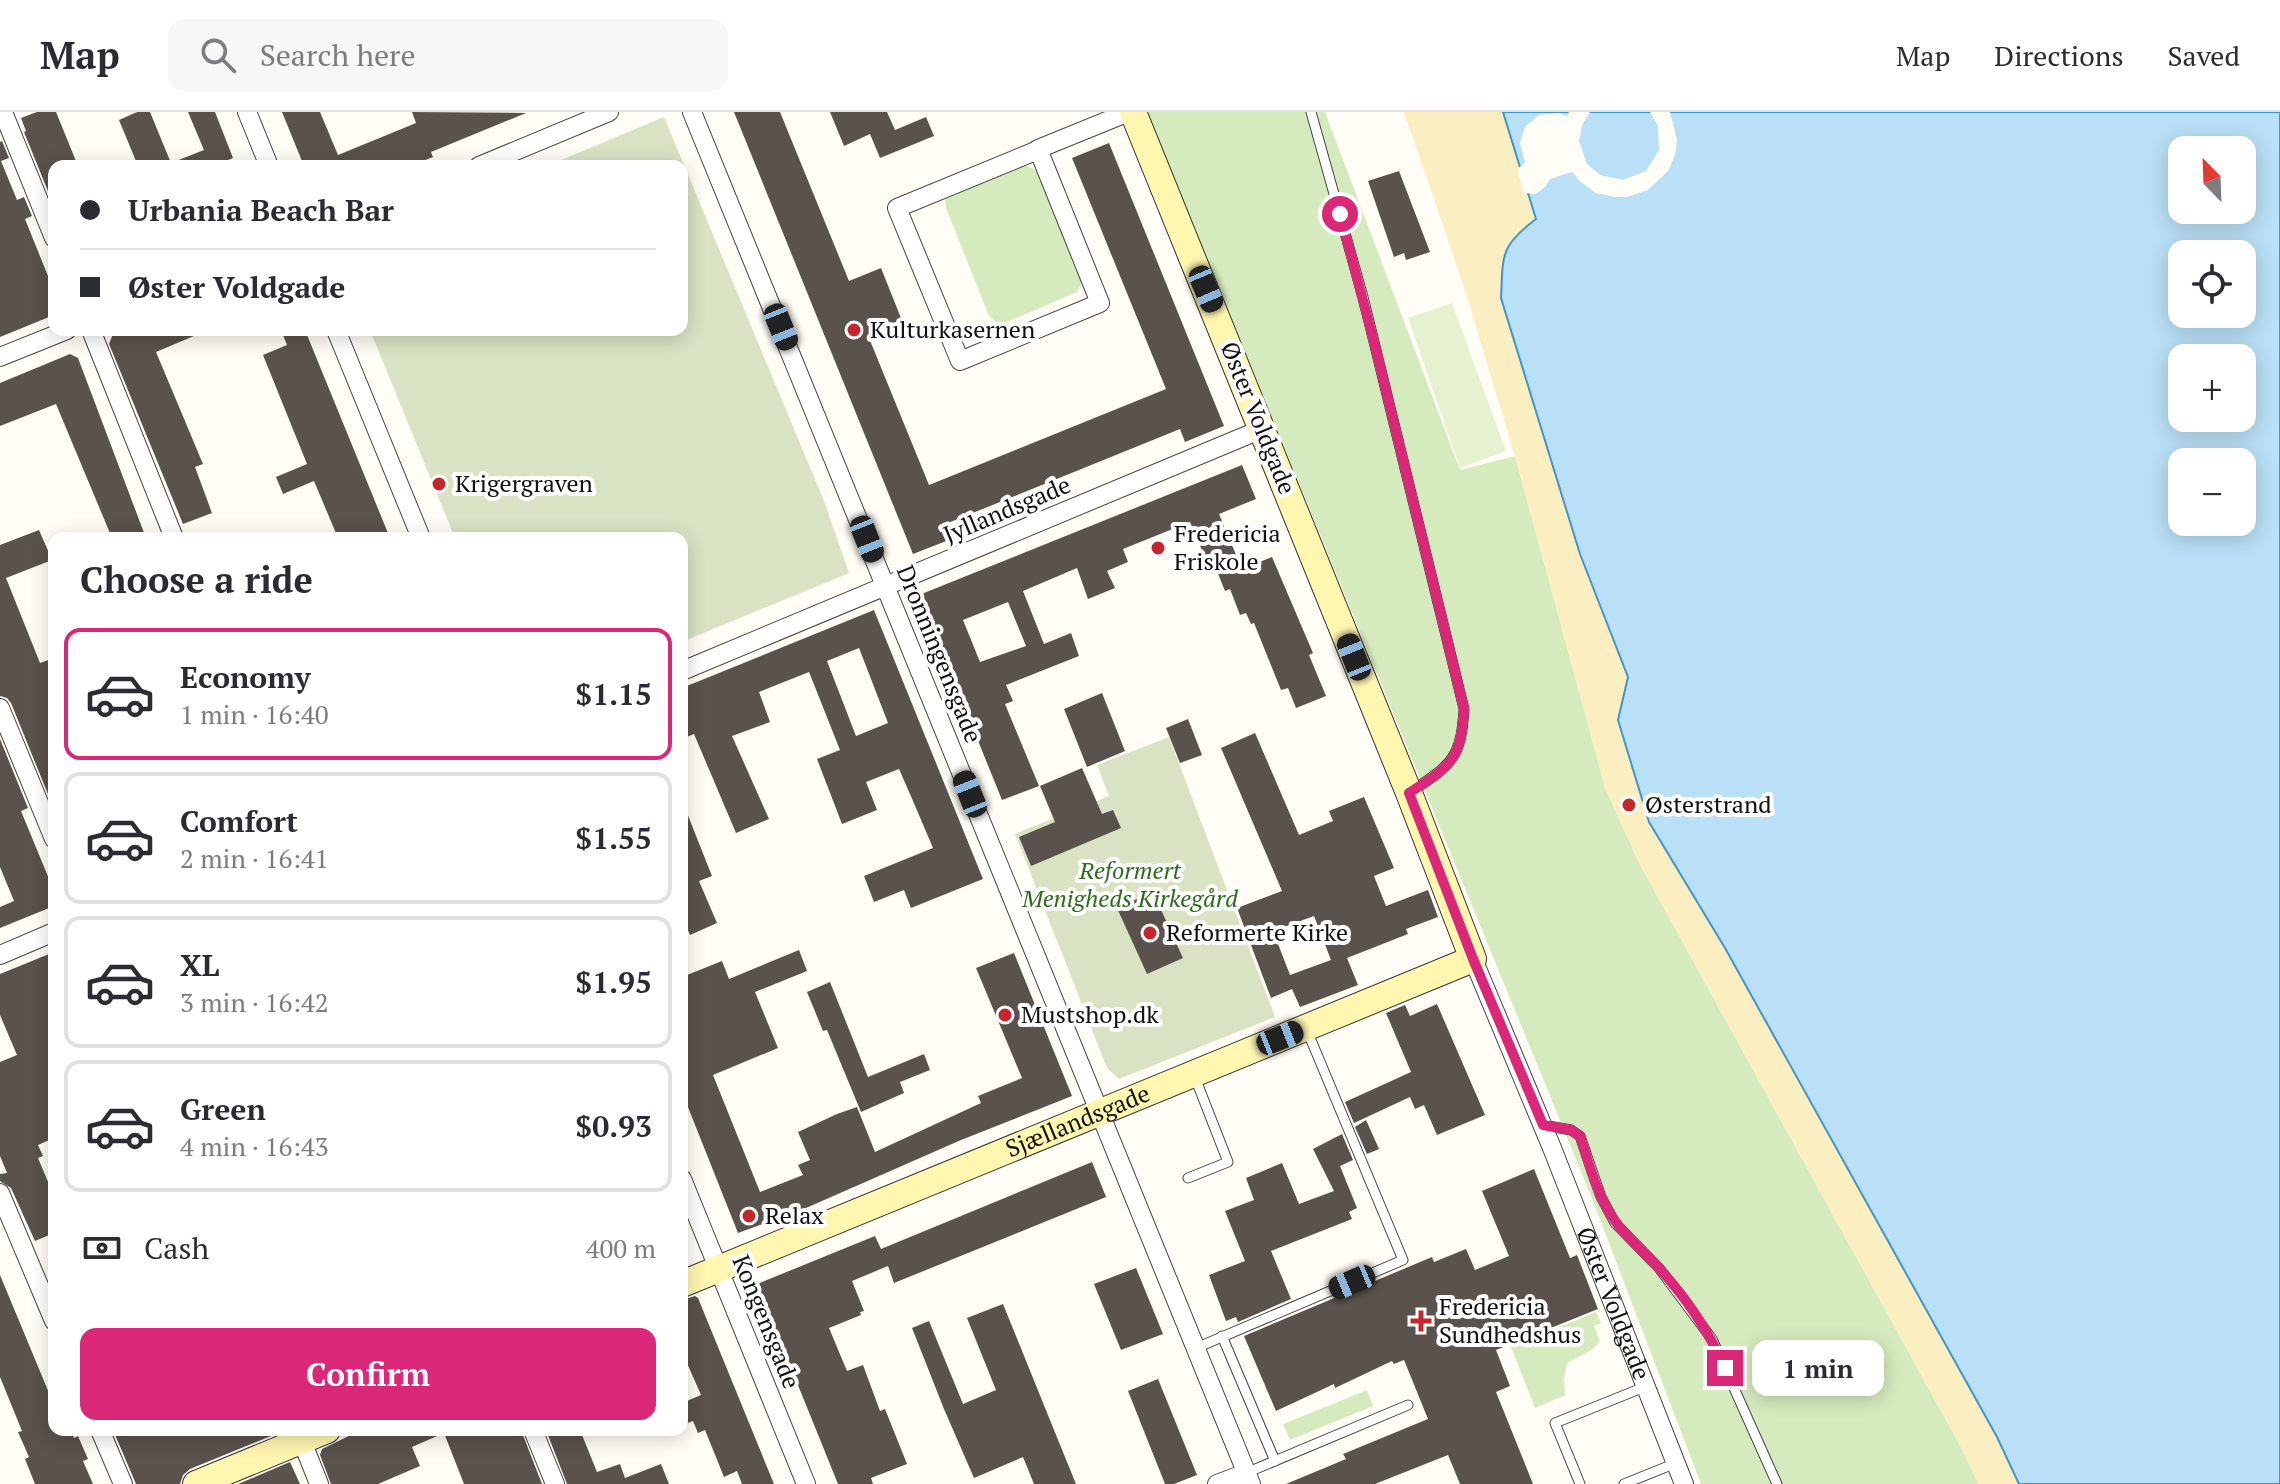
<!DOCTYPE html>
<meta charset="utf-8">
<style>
body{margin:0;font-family:"PT Serif",serif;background:#f7f7f7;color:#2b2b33;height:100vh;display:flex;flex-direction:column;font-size:30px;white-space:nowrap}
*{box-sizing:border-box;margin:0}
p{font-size:26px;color:#7c7c81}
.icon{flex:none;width:44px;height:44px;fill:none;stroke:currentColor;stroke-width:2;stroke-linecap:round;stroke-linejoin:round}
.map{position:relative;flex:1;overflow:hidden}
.panel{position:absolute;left:48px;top:420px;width:640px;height:904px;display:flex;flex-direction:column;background:#fff;border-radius:16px;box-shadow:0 4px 20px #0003}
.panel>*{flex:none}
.hud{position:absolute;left:48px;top:48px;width:640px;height:176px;border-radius:16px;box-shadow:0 4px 20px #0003;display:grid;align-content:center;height:176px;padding:0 32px;background:#fff}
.needle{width:52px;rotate:337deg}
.tools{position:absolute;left:2168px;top:24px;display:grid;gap:16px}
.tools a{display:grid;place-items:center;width:88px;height:88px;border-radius:16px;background:#fff;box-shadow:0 4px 20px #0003;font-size:40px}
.end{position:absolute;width:36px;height:36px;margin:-18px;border:10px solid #db2777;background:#fff;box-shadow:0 0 0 4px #fff}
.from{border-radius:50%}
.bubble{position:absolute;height:56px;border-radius:16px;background:#fff;box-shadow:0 4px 20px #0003;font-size:26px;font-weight:800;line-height:56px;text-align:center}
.car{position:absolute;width:24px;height:48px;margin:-24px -12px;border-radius:10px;box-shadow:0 0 6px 2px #0007;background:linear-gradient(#222 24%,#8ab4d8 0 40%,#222 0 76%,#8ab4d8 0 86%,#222 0)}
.hud b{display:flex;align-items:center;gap:28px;height:76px;font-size:30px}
.hud b+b{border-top:2px solid #e1e1e2}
.hud i{width:20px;height:20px;background:#2b2b33}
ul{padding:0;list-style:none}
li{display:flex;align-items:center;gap:24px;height:132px;margin:0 16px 12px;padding:0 16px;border:4px solid #e1e1e2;border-radius:16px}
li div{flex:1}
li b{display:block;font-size:30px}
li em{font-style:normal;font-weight:800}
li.on{border-color:#db2777}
li>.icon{width:72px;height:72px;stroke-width:1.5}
h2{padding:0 32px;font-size:36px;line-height:96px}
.pay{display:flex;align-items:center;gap:20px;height:88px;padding:0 32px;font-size:30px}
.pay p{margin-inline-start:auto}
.primary-button{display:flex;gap:16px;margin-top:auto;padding:16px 32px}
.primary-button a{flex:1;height:92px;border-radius:16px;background:#db2777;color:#fff;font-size:32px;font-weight:800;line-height:92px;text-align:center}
header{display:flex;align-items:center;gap:48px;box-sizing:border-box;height:112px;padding:0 40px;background:#fff;border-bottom:2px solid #e1e1e2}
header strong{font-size:38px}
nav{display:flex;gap:44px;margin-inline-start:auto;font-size:28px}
.search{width:560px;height:72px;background:#f7f7f7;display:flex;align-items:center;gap:20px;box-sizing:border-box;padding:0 28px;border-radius:16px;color:#7c7c81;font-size:30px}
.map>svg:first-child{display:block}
.green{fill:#d5ebbd}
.sand{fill:#fbeec1}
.cemetery{fill:#d9e3c4}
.pitch{fill:#e6f2cf}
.water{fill:#b9e0f7;stroke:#3f96cf;stroke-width:2;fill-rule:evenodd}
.pier{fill:#fffdf5}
.building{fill:#5a524d;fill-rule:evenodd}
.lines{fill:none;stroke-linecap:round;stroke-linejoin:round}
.lane-casing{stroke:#444;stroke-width:11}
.street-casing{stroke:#444;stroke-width:20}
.secondary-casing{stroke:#333;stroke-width:28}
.lane{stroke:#fff;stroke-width:9}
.street{stroke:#fff;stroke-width:18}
.secondary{stroke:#fff6b0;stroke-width:26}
.route{stroke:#db2777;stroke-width:10}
.poi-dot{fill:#c4262e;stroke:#fff;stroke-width:3}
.labels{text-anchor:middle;stroke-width:8;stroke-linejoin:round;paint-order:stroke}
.poi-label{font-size:24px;fill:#111;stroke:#fff;text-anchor:start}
.street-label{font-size:24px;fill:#111;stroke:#fff}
.park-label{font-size:24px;font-style:italic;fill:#2f6b1f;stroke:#fff}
</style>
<header>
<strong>Map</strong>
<div class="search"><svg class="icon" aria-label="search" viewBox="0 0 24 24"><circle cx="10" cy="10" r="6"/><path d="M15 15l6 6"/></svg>Search here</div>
<nav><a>Map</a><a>Directions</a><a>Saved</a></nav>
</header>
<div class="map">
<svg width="2280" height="1372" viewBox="0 0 2280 1372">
<rect width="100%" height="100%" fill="#fffdf5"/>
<g class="green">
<path d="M1147,0H1325L1460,358L1515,344L1605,675L1639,751L1963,1339L1978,1372H1701L1591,1084Z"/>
<path d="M1024,53L1037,58L1082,170L1077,180L1000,213L989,204L946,96L945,87Z"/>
<path d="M1596,1200L1601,1211L1594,1214L1600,1229L1593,1237L1567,1251L1564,1267L1565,1283L1535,1296L1511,1235Z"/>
<path d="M1367,1278L1373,1294L1290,1328L1283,1312Z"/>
</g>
<path class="sand" d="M1404,0H1503L1536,107L1580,442L1628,565L1618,609L1649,710L1725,836L1997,1325L2019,1372H1978L1963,1339L1639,751L1605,676L1515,344L1462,169Z"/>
<g class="cemetery">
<path d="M664,5L824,389L849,461L682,530V426H455L370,218H682V54H547Z"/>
<path d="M1169,625L1275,905L1119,967L1107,956L1015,722L1109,684L1097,653Z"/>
</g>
<path class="pitch" d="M1452,191L1506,339L1460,356L1408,206Z"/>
<path class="water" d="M1503,0H2280V1372H2019L1997,1325L1725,836L1649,710L1618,608L1628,565L1580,442L1501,186C1503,143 1500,134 1536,107ZM2182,38H2242V98H2182ZM2182,142H2242V202H2182ZM2182,246H2242V306H2182ZM2182,350H2242V410H2182Z"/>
<path class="pier" d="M1569,0H1590L1582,13L1579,29L1587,52L1600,63L1623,68L1646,59L1659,38L1658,14L1650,0H1670L1677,28L1675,43L1668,59L1648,78L1627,85H1616L1596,81L1581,70L1572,60L1550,67L1546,74L1536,82L1524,81L1517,57L1525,51L1520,31L1525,15L1539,3L1558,1L1567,4Z"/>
<g class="building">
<path d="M37,0H56L78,54H54V94L24,20L26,19L21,6Z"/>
<path d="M137,0H150L171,51L204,38L188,0H215L233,46L213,54H138L119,8Z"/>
<path d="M282,0H320L338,43L416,11L412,0L526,1L431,40L433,45L410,54H304Z"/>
<path d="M734,0H780L849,169L881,156L903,211L869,226L929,373L1166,277L1072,46L1109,31L1224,314L1185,330L1180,317L948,411L954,426L913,442Z"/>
<path d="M830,0H887L895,18L926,5L934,24L880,46L870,22L844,34Z"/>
<path d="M2,29L9,46L1,49L17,88L24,85L32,104L25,107L54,179V203L0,225V30Z"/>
<path d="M1399,59L1430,140L1406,148L1404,141L1394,145L1368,69Z"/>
<path d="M124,218H208L156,240L203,352L195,355L212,401L183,412L109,232L113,222Z"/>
<path d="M281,218H305L390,426H338L314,369L283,382L276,365L307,352L263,243L287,233Z"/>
<path d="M70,242L78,246L146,426H112L56,292L0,314V271Z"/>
<path d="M1242,353L1256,387L1219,402L1242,457L1272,445L1313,541L1309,543L1326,584L1296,596L1288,576L1281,578L1254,511L1251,512L1246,501L1240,503L1230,477L1225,479L1217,459L1212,462L1190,410L1123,437L1128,450L1107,459L1115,476L1088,487L1077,456L1023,479L1044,532L1071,521L1079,544L1006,573L1013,589L1005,592L1039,674L1002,688L919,483ZM1008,490L1026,534L980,550L963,508Z"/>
<path d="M39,418L52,448L6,466L40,551L54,546V685L50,687L11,591L7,586L0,584V433Z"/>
<path d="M874,498L983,767L911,796L904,778L874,790L864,764L933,736L913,689L899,657L866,670L877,698L842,712L817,647L840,638L809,560L759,580L770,610L732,624L769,707L736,721L694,622L682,627V576ZM859,536L888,611L856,624L827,549Z"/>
<path d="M1102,581L1125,639L1087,655L1064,597Z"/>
<path d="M1188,607L1202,643L1180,651L1166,616Z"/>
<path d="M1255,621L1299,723L1333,709L1329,699L1364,685L1394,756L1374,764L1386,794L1428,778L1438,805L1406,817L1408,822L1347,846L1358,873L1300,895L1292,877L1271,886L1237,796L1282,779L1221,636ZM1314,804L1331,848L1290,863L1273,819Z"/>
<path d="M0,627L28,696L21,699L54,779V794L0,816V795L14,789L0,755Z"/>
<path d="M1082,656L1102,702L1113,698L1121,716L1031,754L1019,725L1055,710L1040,674Z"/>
<path d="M683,691L712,764L699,769L717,811L690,823L682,804V792L688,790L682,776Z"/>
<path d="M1153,780L1183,846L1147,862L1117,796Z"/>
<path d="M799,838L807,859L755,880L778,936L713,963L760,1080L803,1063L798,1053L810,1048L798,1020L837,1002L857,995L875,1040L981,991L978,984L1022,966L976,856L1014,841L1072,984L961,1028L806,1096L738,1121L682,980V865L722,849L729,867Z"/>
<path d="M54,840V1026L38,1033L43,1044L38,1046L54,1084V1121L35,1129L11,1076L0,1069V1062L7,1061L0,1044V950L17,943L0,903V862Z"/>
<path d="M830,870L868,965L924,942L930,958L900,970L904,981L861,1000L827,918L823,919L807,880Z"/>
<path d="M1437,892L1485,1003L1437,1023L1424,993L1415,997L1410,985L1354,1011L1345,990L1411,960L1386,901L1405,893L1410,904Z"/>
<path d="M1366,1008L1379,1037L1367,1042L1355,1015Z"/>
<path d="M1342,1022L1353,1048L1340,1054L1357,1096L1349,1100L1352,1107L1271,1139L1291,1187L1238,1210L1236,1205L1226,1209L1209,1163L1245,1149L1225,1099L1254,1088L1246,1066L1282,1051L1299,1092L1334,1079L1313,1037Z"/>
<path d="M1092,1050L1106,1085L894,1171L888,1154L852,1169L864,1199L860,1200L861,1203L829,1216L847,1259L863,1253L880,1299L885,1297L907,1352L871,1366L873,1372H838L757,1172L875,1124L881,1137Z"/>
<path d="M1534,1057L1570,1146L1577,1143L1598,1197L1496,1238L1510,1274L1496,1280L1533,1372H1460L1448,1343L1375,1372H1286L1346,1347L1343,1342L1428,1307L1404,1248L1394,1252L1392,1249L1335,1276L1334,1272L1276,1299L1244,1224L1432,1145L1434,1150L1466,1137L1475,1158L1509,1144L1482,1079Z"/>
<path d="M1136,1156L1163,1222L1121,1238L1094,1172Z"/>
<path d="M0,1163L54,1293V1318H71L74,1326L78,1324L88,1347L83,1349L93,1372H35L25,1347L29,1345L18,1320L22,1319L0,1265Z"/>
<path d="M695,1184L698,1186L774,1372H742L737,1359L724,1365L705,1318L698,1321L693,1309L682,1313V1291L701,1283L687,1251L682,1253V1188Z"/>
<path d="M1003,1192L1054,1318L1076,1372H1034L1023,1345L974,1366L944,1297L912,1216L929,1209L963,1292L996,1278L967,1206Z"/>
<path d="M1158,1267L1197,1363L1174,1372H1165L1128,1279Z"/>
<path d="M113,1318H274L271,1324L190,1357L183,1363L180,1372H136Z"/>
<path d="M361,1318H521L542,1372H464L444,1321L412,1335L420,1354L378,1372H331L320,1343L322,1337Z"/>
<path d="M546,1318H580L597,1360L620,1352L625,1366L661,1352L669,1372H567Z"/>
<path d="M290,1350L300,1372H238Z"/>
</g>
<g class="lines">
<defs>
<g id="lane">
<path d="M1311,0L1363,185L1464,597C1461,646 1452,652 1412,679"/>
<path d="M1543,1013L1571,1018L1580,1024L1601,1085L1615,1111L1659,1156L1712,1227L1777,1372"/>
<path d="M1188,1066L1228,1050L1194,963"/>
<path d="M1222,1224L1275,1349"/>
<path d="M1196,1236L1403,1148L1306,916"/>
<path d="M1246,1361L1408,1293"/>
<path d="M1580,1372L1555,1311L1647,1274"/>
<path d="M1624,1372L1676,1351"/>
</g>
<g id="street">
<path d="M3,0L54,126"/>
<path d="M247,0L269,54"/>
<path d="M692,0L1251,1372"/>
<path d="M1038,37L1100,191L960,249L897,96L1038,38V37L1129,0"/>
<path d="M479,54L609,0"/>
<path d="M91,218L174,426"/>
<path d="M336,218L421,426"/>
<path d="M0,245L67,218"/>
<path d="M682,559L1262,317"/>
<path d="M0,596L54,727"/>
<path d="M0,843L54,820"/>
<path id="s1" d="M1473,847L1552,1036L1684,1372"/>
<path d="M682,1067L806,1372"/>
<path d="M0,1081L54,1209"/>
<path d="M100,1318L123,1372"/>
<path d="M533,1318L555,1372"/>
<path d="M298,1319L319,1372"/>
<path d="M1217,1372L1246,1361"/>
</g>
<g id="secondary">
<path id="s2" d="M682,1172L1473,847L1409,681L1133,0"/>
<path d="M196,1372L327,1318"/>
</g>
</defs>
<use href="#lane" class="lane-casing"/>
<use href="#street" class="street-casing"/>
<use href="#secondary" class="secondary-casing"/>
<use href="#lane" class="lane"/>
<use href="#street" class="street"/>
<use href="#secondary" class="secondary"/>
</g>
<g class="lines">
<path class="route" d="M1340,102L1375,234L1464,597C1461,649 1450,654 1409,681L1473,847L1543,1013L1571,1018L1580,1024C1589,1052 1597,1084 1615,1109C1626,1125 1643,1139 1657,1154C1685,1184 1708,1218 1725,1256"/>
</g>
<g class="poi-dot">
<circle cx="854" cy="218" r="8"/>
<circle cx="439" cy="372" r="8"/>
<circle cx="1158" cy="436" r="8"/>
<circle cx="1629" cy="693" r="8"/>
<circle cx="1150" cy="821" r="8"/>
<circle cx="1005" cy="903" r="8"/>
<circle cx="749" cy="1104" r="8"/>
<path d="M1417 1197h8v8h8v8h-8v8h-8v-8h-8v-8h8z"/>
</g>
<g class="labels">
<g class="poi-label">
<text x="870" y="226">Kulturkasernen</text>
<text x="455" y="380">Krigergraven</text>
<text x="1174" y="430">Fredericia<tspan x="1174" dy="28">Friskole</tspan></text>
<text x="1645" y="701">Østerstrand</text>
<text x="1166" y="829">Reformerte Kirke</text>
<text x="1021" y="911">Mustshop.dk</text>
<text x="765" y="1112">Relax</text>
<text x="1439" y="1203">Fredericia<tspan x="1439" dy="28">Sundhedshus</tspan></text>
</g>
<g class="street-label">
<text transform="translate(1258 306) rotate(68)" y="8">Øster Voldgade</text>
<text transform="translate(1007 398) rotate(-23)" y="8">Jyllandsgade</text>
<text transform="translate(939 542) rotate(68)" y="8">Dronningensgade</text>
<text dy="8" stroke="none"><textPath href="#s2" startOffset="428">Sjællandsgade</textPath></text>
<text dy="8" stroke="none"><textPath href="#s1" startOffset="372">Øster Voldgade</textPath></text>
<text transform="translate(766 1210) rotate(68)" y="8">Kongensgade</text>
</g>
<g class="park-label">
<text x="1130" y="767">Reformert<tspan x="1130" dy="28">Menigheds Kirkegård</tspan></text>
</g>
</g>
</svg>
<div class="tools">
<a><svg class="needle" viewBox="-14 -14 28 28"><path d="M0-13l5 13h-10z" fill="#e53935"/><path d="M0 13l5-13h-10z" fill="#7c7c81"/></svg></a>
<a><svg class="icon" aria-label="locate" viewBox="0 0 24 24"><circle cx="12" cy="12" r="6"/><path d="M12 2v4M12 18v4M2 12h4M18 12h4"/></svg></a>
<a>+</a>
<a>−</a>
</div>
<i class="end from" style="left:1340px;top:102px"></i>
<i class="end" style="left:1725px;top:1256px"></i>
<div class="bubble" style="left:1752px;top:1228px;width:132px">1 min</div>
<i class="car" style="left:1206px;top:177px;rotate:157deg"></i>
<i class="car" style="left:781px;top:215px;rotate:158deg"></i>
<i class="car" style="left:867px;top:427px;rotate:158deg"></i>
<i class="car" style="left:1354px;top:545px;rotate:338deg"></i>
<i class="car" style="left:970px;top:682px;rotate:338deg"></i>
<i class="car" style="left:1280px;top:926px;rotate:68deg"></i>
<i class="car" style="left:1352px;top:1170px;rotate:247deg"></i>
<div class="hud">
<b><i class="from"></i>Urbania Beach Bar</b>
<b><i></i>Øster Voldgade</b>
</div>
<section class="panel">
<h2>Choose a ride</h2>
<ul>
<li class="on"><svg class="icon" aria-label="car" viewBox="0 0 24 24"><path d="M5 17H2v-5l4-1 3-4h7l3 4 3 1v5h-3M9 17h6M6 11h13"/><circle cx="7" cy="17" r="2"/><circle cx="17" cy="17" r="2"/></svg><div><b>Economy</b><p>1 min · 16:40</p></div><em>$1.15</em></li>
<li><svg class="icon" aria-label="car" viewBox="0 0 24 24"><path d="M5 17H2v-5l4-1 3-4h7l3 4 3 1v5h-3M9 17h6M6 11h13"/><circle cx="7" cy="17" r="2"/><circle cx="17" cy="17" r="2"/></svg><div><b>Comfort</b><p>2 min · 16:41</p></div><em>$1.55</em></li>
<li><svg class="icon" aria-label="car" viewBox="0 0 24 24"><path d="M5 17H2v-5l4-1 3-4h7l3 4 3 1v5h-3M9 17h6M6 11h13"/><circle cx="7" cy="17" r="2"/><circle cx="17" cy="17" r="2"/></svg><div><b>XL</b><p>3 min · 16:42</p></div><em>$1.95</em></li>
<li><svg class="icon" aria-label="car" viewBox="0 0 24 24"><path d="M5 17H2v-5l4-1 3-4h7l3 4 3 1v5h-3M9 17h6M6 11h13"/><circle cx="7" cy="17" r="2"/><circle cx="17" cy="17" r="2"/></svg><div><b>Green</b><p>4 min · 16:43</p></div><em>$0.93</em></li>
</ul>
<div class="pay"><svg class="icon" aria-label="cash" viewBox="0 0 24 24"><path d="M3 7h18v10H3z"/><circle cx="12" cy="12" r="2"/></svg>Cash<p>400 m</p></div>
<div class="primary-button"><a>Confirm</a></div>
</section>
</div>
